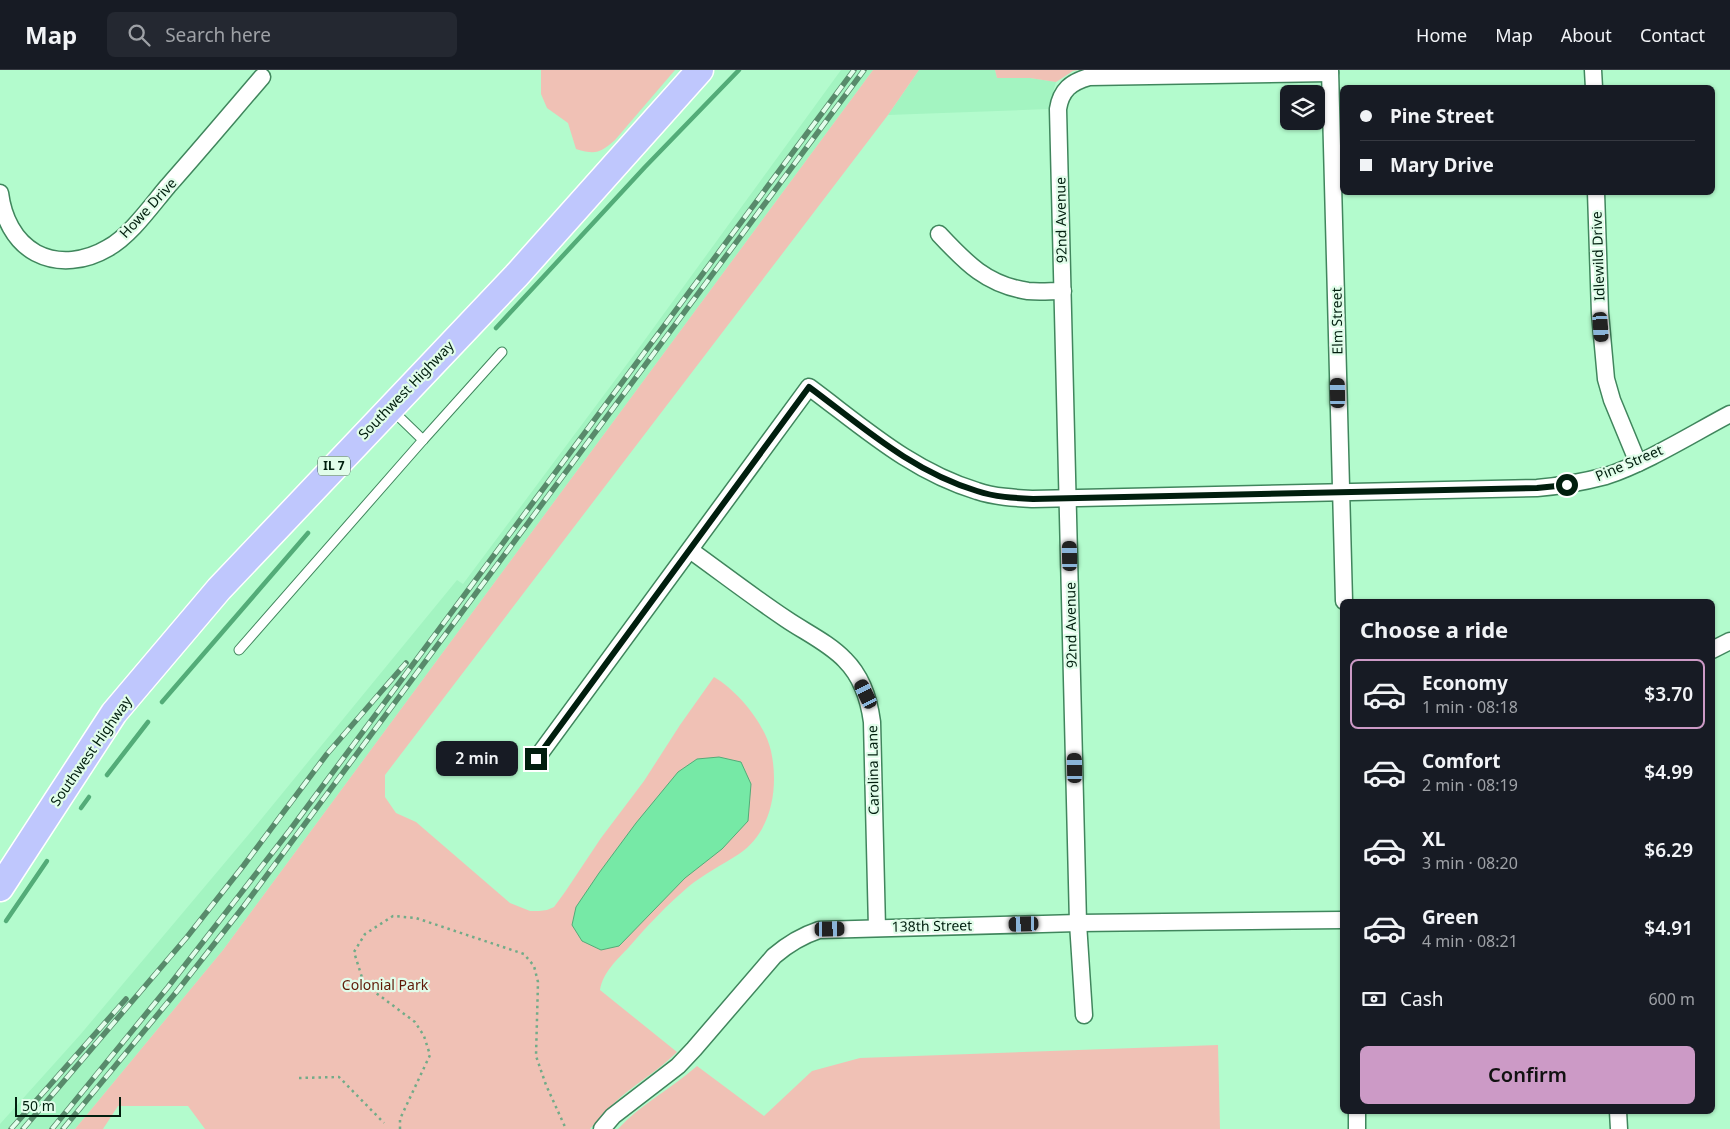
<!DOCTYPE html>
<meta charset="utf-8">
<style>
body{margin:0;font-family:"Noto Sans",sans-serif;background:#242831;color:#f1f3f6;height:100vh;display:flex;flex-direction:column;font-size:19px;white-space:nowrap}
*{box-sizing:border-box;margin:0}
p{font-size:16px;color:#9ea1a6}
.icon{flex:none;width:28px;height:28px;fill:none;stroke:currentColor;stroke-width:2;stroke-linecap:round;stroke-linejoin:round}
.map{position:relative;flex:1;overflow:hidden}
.side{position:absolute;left:1340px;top:529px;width:375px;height:515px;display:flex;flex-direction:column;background:#171b24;border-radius:8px;box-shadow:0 1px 4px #0004}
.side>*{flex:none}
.hud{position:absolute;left:1340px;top:15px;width:375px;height:110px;border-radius:8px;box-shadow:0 1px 4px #0004;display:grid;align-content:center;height:110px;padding:0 20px;background:#171b24}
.controls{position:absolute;left:1280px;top:15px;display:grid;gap:10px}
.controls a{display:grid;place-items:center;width:45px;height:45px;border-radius:8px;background:#171b24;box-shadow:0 1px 4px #0004;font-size:25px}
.scale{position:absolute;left:15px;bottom:12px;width:106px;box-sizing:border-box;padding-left:5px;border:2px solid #011e0e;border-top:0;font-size:14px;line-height:18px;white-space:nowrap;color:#011e0e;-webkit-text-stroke:4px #e1fdea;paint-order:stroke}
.end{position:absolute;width:22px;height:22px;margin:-11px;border:6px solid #011e0e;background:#fff;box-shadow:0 0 0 2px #fff}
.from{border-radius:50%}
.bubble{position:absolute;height:35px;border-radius:8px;background:#171b24;box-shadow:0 1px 4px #0004;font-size:16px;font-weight:600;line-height:35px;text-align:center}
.car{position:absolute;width:15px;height:30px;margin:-15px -8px;border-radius:6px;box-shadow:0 0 4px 1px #0007;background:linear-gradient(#222 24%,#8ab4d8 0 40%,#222 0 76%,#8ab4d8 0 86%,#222 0)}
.hud b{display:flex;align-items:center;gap:18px;height:48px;font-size:19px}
.hud b+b{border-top:1px solid #363941}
.hud i{width:12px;height:12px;background:#f1f3f6}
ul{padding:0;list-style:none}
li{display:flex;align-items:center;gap:15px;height:70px;margin:0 10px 8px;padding:0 10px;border:2px solid transparent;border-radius:8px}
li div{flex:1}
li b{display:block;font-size:19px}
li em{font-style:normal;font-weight:600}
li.selected{border-color:#cc9ac6}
li>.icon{width:45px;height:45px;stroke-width:1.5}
h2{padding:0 20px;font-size:22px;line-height:60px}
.pay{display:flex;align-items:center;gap:12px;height:55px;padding:0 20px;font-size:19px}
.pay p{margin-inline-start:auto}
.button{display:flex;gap:10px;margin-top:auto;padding:10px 20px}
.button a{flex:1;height:58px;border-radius:8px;background:#cc9ac6;color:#111;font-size:20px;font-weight:600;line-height:58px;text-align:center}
header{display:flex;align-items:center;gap:30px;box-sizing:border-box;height:70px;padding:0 25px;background:#171b24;border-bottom:1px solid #363941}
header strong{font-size:24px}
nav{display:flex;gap:28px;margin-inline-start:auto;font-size:18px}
.search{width:350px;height:45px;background:#242831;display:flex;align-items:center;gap:12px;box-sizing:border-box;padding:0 18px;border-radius:8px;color:#9ea1a6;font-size:19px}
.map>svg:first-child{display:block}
.built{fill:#a3f4c1}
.green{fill:#f0c1b5}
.water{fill:#76e9a6;stroke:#53ac78}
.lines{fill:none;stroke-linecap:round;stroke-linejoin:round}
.stream{stroke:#53ac78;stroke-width:4.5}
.service-casing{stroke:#40865d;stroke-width:11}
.minor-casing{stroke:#40865d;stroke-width:19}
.primary-casing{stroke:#fff;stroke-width:29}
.path{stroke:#72ab88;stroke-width:2.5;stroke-dasharray:2.5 4;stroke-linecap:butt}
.service{stroke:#fff;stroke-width:9}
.minor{stroke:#fff;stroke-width:16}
.primary{stroke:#bfc7fd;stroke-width:26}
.rail-casing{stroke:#588a6b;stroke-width:5.5}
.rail{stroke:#e1fdea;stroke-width:4;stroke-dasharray:11;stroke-linecap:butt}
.route{stroke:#011e0e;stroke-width:6}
.labels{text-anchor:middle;stroke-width:4.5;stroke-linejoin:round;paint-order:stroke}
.shield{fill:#e1fdea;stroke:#446150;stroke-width:1}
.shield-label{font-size:12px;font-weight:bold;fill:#011e0e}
.street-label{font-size:14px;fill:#011e0e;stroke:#e1fdea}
.park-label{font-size:14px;fill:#5f1a07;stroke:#e1fdea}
</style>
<header>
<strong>Map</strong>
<div class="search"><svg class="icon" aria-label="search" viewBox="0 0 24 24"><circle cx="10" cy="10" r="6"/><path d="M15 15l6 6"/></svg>Search here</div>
<nav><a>Home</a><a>Map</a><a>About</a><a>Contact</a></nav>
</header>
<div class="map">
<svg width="1730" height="1059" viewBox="0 0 1730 1059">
<rect width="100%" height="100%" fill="#b3fbcd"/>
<g class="built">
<path d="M841,0H873L223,880L75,1059H0V1054L80,965L249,764L457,510L463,514L636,282Z"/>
<path d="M919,0H995L997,8H1030L1056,12L1048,39L888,45Z"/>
</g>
<g class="green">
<path d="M541,0H675L615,70C600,83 596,85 576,79L568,53L547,38L541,24Z"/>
<path d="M873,0H919L888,45L385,705V727L396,743L416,752L510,833L530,841H539L547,840L554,837L565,822L601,768L644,711L680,655L714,607C738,621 765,654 771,681C779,717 772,762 739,784C722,795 704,804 688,817C667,835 647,856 629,877C617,890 603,902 600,920L677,982C663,996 648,1006 632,1018C616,1030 603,1044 590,1059H205L188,1036H118L103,1059H75L223,880Z"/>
<path d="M995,0H1078L1073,1L1056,12L1030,8H997Z"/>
<path d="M1218,975L1220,1059H618C641,1034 671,1019 697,996L764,1046L812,1001L860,988Z"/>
</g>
<path class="water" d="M719,687L741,692L751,714L748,751L722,779L685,808L619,876L601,880L582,871L572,855L576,837L599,803L636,753L678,702L697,689Z"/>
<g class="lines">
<g class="stream">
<path d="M496,258L645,97L739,0"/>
<path d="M162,632L308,463"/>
<path d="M107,705L148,652"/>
<path d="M81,738L89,727"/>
<path d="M6,851L47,791"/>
</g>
<defs>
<g id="service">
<path d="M391,339L423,370L502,282"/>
<path d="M239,580L423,370"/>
</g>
<g id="minor">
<path d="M1330,0L1344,531"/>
<path d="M1593,0L1594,18"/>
<path d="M1596,122L1600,243L1606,309L1612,330L1638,393"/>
<path d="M0,123C3,147 14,171 36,183C59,195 86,191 108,178C131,165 151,136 168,116C200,80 231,43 262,7"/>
<path d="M939,164C966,193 987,215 1028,221C1039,222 1051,221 1063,221"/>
<path d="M690,480C722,503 753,527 786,549C805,562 829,573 845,590C861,606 869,629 872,652L877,858"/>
<path d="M1712,580L1730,571"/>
<path d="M536,689L809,317C863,357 911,401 977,421C995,427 1015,428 1033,429L1537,418C1561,416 1583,412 1606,406C1646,393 1692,364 1730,344"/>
<path d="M1084,945L1078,853L1058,39C1061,20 1071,12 1089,7L1330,3"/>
<path d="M1357,1041V1059"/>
<path d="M1618,1041L1619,1059"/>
<path d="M602,1059L613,1046L678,996L694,979L774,886C788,874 801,866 819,860L1078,853L1342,850"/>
</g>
<path id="primary" d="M0,818L114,643L219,519L516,206L700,0"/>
</defs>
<use href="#service" class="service-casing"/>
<use href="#minor" class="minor-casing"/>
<use href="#primary" class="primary-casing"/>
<g class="path">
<path d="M299,1008L339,1007L384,1053"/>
<path d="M400,1059V1049L430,985L424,966L415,952L364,914L354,882L365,864L393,846L416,848L524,884L534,896L538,912L536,986L546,1015L566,1059"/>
</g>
<use href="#service" class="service"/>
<use href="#minor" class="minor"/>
<use href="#primary" class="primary"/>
<defs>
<g id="rail">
<path d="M11,1059L126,929"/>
<path d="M23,1059L187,867L244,795L327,684L406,593"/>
<path d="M52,1059L168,917L290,760L854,0"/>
<path d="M63,1059L178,920L244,836L864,0"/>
</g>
</defs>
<use href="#rail" class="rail-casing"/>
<use href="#rail" class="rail"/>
</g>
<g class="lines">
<path class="route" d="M536,689L809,317C863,357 911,401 977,421C995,427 1014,428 1033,429L1537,418L1567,415"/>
</g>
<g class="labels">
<rect class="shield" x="318" y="386.5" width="32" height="19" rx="4"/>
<g class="shield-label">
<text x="334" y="400">IL 7</text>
</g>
<g class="street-label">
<text transform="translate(148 138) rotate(-47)" y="5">Howe Drive</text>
<text transform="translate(1061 150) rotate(-91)" y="5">92nd Avenue</text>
<text transform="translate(1598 186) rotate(-92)" y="5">Idlewild Drive</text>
<text transform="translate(1337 251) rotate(-91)" y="5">Elm Street</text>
<text transform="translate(406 320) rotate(-46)" y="5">Southwest Highway</text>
<text transform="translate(1629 393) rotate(-23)" y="5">Pine Street</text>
<text transform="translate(1071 555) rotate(-91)" y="5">92nd Avenue</text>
<text transform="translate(91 681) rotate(-55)" y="5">Southwest Highway</text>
<text transform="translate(873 700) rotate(-91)" y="5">Carolina Lane</text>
<text transform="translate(932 856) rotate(-1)" y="5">138th Street</text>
</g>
<g class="park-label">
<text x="385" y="920">Colonial Park</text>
</g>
</g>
</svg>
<div class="controls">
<a><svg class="icon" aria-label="layers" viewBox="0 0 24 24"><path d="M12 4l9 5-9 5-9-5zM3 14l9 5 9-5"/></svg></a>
</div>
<div class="scale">50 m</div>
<i class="end from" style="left:1567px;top:415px"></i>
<i class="end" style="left:536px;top:689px"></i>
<div class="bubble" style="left:436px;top:671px;width:82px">2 min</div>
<i class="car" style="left:1601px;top:257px;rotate:176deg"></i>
<i class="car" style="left:1338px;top:323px;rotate:359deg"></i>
<i class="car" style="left:1070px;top:486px;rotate:359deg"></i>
<i class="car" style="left:866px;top:624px;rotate:334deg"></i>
<i class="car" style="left:1075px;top:698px;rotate:359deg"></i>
<i class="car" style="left:1024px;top:854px;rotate:268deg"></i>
<i class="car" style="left:830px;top:859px;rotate:89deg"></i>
<div class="hud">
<b><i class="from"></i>Pine Street</b>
<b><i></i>Mary Drive</b>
</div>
<section class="side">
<h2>Choose a ride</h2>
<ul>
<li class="selected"><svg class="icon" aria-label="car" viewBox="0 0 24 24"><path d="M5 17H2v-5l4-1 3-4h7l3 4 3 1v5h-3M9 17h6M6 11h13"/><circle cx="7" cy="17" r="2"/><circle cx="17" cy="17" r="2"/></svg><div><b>Economy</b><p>1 min · 08:18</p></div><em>$3.70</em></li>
<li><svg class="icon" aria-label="car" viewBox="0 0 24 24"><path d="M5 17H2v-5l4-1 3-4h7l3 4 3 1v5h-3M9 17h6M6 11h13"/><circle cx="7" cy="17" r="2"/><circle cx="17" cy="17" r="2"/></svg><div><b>Comfort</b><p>2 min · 08:19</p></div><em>$4.99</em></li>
<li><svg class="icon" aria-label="car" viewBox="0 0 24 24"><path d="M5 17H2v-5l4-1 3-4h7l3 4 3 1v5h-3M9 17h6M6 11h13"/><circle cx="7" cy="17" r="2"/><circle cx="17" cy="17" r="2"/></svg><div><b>XL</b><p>3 min · 08:20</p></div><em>$6.29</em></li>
<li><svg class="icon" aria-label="car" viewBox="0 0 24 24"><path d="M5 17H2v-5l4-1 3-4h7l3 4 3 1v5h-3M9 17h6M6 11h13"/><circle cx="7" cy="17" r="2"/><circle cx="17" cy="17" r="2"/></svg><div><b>Green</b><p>4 min · 08:21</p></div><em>$4.91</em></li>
</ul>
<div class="pay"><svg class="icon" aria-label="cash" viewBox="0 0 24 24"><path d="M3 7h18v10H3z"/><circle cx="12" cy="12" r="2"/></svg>Cash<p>600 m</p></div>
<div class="button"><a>Confirm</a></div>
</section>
</div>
